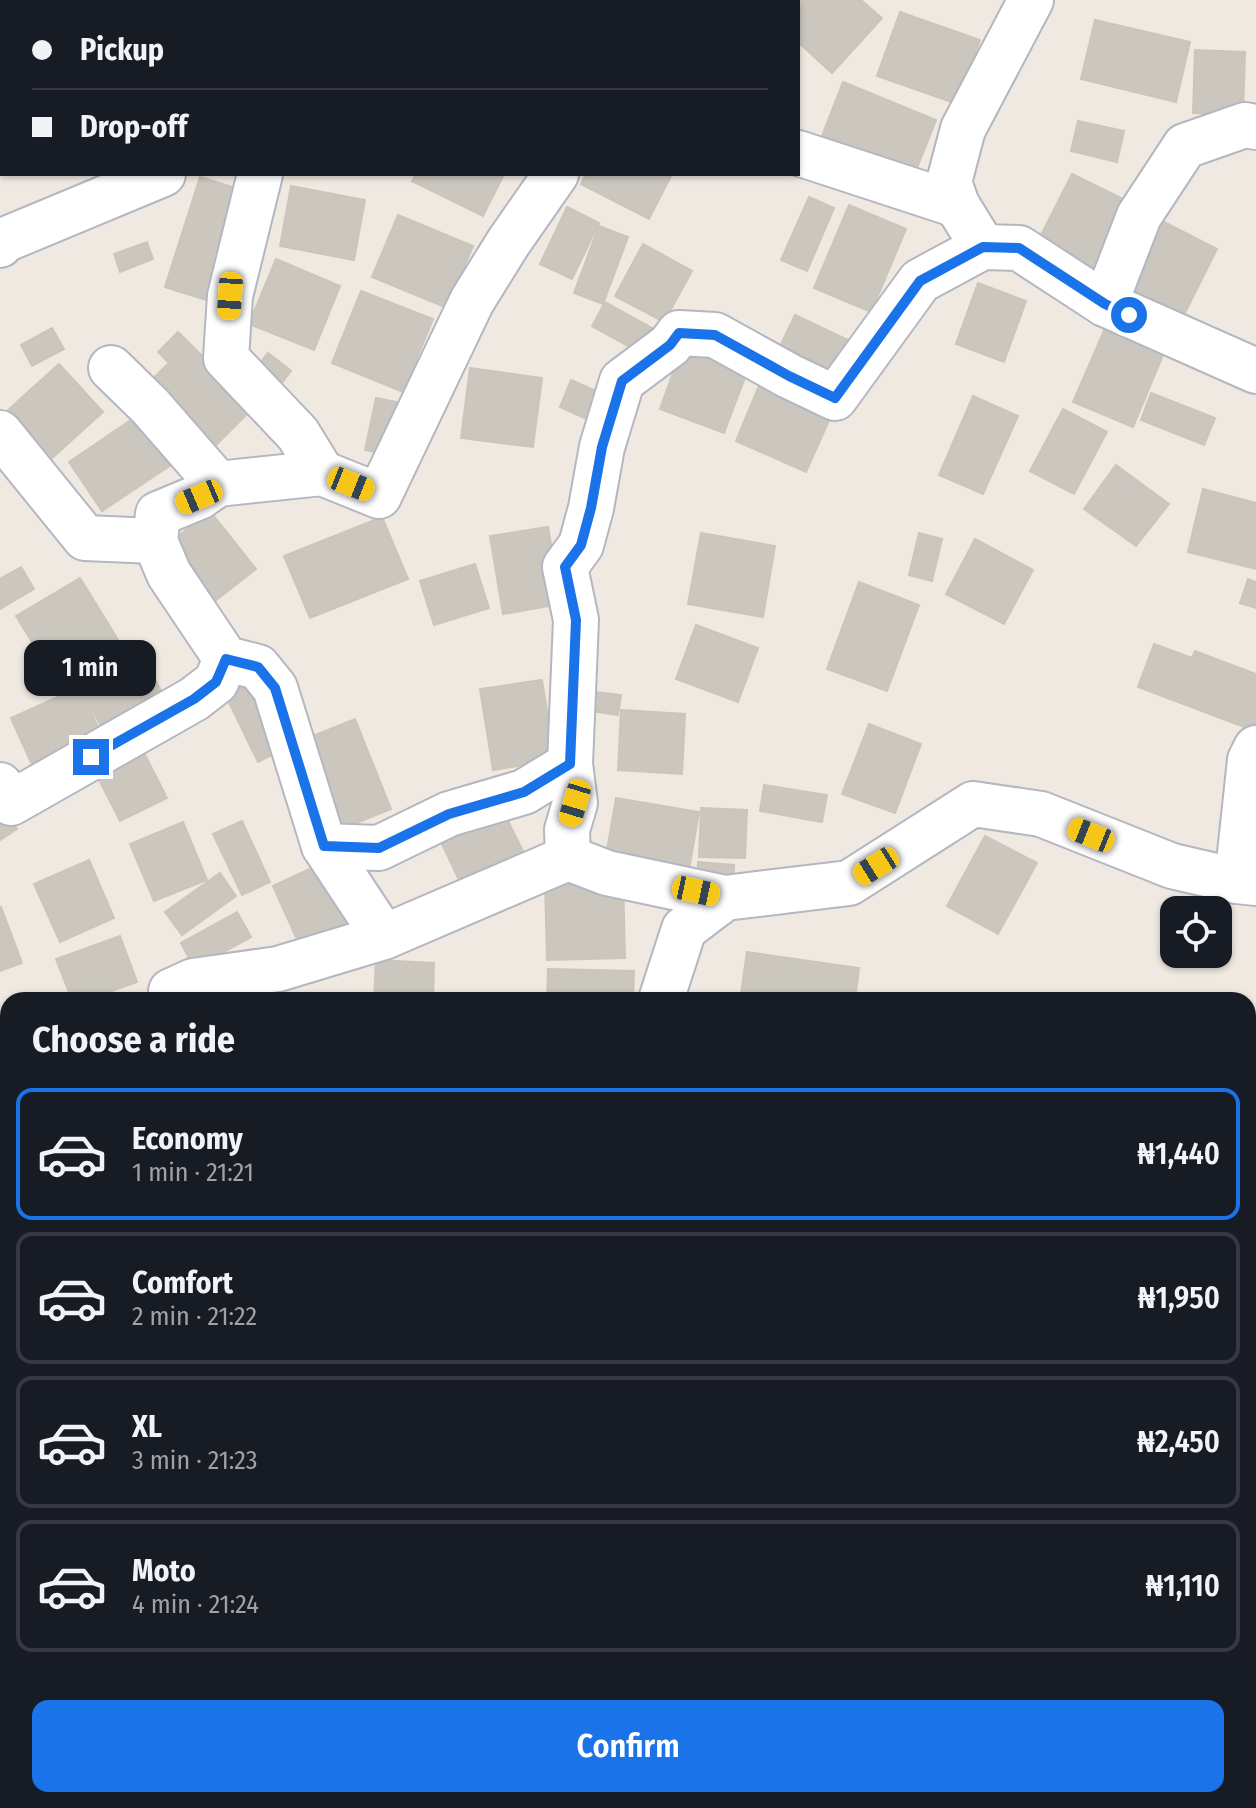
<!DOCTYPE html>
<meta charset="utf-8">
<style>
body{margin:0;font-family:"Fira Sans Condensed",sans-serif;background:#242831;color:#f1f3f6;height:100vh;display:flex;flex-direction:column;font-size:30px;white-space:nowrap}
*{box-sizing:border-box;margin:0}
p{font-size:26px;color:#9ea1a6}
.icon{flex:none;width:44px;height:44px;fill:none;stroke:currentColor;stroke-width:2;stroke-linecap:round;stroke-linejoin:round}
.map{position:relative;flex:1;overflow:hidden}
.panel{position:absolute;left:0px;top:992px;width:1256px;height:816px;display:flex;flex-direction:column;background:#171b24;border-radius:24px 24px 0 0;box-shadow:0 2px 6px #0004}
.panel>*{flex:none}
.top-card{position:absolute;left:0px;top:0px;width:800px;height:176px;box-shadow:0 2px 6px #0004;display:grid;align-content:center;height:176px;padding:0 32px;background:#171b24}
.buttons{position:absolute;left:1160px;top:896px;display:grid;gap:16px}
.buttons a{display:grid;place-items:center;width:72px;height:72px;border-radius:16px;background:#171b24;box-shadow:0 2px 6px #0004;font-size:40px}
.end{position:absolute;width:36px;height:36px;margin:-18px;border:10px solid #1a73e8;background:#fff;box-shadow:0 0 0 4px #fff}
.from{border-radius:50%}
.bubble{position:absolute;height:56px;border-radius:16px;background:#171b24;box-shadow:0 2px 6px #0004;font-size:26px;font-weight:600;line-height:56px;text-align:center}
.car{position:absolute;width:24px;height:48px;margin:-24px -12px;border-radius:10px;box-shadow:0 0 6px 2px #0007;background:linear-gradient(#f5c518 24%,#345 0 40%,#f5c518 0 76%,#345 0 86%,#f5c518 0)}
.top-card b{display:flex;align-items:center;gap:28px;height:76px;font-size:30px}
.top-card b+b{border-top:2px solid #363941}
.top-card i{width:20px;height:20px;background:#f1f3f6}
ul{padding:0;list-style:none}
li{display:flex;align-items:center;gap:24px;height:132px;margin:0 16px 12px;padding:0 16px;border:4px solid #363941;border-radius:16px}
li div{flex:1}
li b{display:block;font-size:30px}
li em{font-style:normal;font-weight:600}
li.active{border-color:#1a73e8}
li>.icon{width:72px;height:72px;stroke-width:1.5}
h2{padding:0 32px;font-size:36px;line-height:96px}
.primary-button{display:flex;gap:16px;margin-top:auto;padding:16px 32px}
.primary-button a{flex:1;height:92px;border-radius:16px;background:#1a73e8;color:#fff;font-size:32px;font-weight:600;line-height:92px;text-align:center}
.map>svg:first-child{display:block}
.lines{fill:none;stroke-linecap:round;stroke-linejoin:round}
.stream{stroke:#75cff0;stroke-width:11}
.building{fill:#cbc7bf;stroke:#cbc5ba;stroke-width:2}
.minor-casing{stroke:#b4b7c1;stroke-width:48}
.minor{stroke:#fff;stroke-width:44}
.route{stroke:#1a73e8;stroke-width:10}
</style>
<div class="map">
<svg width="1256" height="1808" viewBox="0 0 1256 1808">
<rect width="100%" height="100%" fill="#efe9e1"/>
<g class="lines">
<g class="stream">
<path d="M0,1155L8,1164"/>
<path d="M0,1446L8,1423"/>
</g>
</g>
<g class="building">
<path d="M798,0H861L882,18L832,73L798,42Z"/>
<path d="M900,12L980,40L957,104L877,76Z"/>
<path d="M1095,20L1190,42L1176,102L1081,79Z"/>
<path d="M1195,50L1245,52L1243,115L1193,113Z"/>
<path d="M843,82L936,120L915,173L822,136Z"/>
<path d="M1078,121L1124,131L1117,162L1071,151Z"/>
<path d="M416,174H504L483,216L412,181Z"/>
<path d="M586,174H672L649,219L581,184Z"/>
<path d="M1072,174L1129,202L1095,270L1038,241Z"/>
<path d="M200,177L251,193L216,303L165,287Z"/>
<path d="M291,186L365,200L354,260L280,246Z"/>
<path d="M809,197L834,208L807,271L781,260Z"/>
<path d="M849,205L906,229L871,312L814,288Z"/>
<path d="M567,207L599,223L572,279L540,264Z"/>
<path d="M398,215L473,246L447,308L372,277Z"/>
<path d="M1160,220L1217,249L1181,321L1124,292Z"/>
<path d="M599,226L628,237L603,304L574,293Z"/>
<path d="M147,242L153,259L120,272L114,254Z"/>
<path d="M643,244L692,271L664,322L615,296Z"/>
<path d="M276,259L340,286L314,350L249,324Z"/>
<path d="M978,283L1026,301L1004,362L956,344Z"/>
<path d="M361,291L433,319L403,392L332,363Z"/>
<path d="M605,302L659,332L646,356L592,326Z"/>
<path d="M795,315L850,341L828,387L773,361Z"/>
<path d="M1106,326L1165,350L1133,427L1073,402Z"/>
<path d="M52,328L64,349L32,366L21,345Z"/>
<path d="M178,332L254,407L212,449L147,384L169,363L158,352Z"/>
<path d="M682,348L747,372L724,433L660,409Z"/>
<path d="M268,353L291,371L278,388L255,370Z"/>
<path d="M59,364L103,412L51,459L7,411Z"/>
<path d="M470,368L542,378L533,447L461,438Z"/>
<path d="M763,376L835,407L806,472L736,441Z"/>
<path d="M571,380L616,400L604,427L560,407Z"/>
<path d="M1151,393L1215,418L1204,445L1141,420Z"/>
<path d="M973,396L1018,416L983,494L939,475Z"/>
<path d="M376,398L407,404L397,456L365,450Z"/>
<path d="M1063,409L1107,432L1074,494L1030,471Z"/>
<path d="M137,416L171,465L102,511L69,462Z"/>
<path d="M1116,465L1169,504L1136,546L1084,509Z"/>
<path d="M1203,489L1256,503V569L1188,552Z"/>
<path d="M210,511L256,569L206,608L160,551Z"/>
<path d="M382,517L408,579L310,618L284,556Z"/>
<path d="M548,527L561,604L503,614L490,536Z"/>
<path d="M701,533L775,546L763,617L688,604Z"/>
<path d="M919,533L942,539L932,581L909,575Z"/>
<path d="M975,539L1033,570L1004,624L946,594Z"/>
<path d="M475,564L489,608L434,625L420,581Z"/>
<path d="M21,567L34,589L0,609V579Z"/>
<path d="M80,578L120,643L57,682L16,616Z"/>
<path d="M1248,579L1256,582V608L1240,603Z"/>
<path d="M859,582L919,605L887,691L827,669Z"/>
<path d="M696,625L758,648L738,702L676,679Z"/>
<path d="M1154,644L1192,658L1195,651L1256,674L1255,731L1138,687Z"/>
<path d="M141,654L169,705L107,737L80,687Z"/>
<path d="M253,680L286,748L258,762L225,694Z"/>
<path d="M542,680L555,760L493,770L480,689Z"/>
<path d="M80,687L102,736L33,767L11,718Z"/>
<path d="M595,692L621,695L618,715L592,711Z"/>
<path d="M621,710L685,714L682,774L618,770Z"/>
<path d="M355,719L391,809L334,832L298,742Z"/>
<path d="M869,724L921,744L895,813L842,794Z"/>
<path d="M137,739L167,798L120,821L90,762Z"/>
<path d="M764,785L827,795L822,822L760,811Z"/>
<path d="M616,798L699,812L688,876L605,862Z"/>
<path d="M498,801L529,863L465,893L436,831Z"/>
<path d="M0,802L17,829L0,840Z"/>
<path d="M701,808L747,810L745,858L699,857Z"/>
<path d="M242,821L270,882L242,895L213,834Z"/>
<path d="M183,822L207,880L154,901L130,844Z"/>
<path d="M985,836L1037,863L998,934L947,906Z"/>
<path d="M89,860L114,918L60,942L34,884Z"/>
<path d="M698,862L734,865L733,885L697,882Z"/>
<path d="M320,864L351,932L304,955L273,886Z"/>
<path d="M220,873L236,896L182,935L165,912Z"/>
<path d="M623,880L625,958L547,960L545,881Z"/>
<path d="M1,907L22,963L0,971V908Z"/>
<path d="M237,912L251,937L194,968L181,943Z"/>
<path d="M120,936L137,982L87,1000H72L56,959Z"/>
<path d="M747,952L859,968L855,1000H740Z"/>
<path d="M376,960L434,963L433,1000H374Z"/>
<path d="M548,969L634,971L633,1000H547Z"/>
<path d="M1256,1427V1472L1248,1469V1455Z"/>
<rect x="1248" y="1492" width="8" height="32"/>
<path d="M1248,1539H1256V1564L1248,1563Z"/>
<rect x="1248" y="1567" width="8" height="86"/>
<path d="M1250,1741H1256V1808H1253L1254,1777H1248Z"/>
<path d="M488,1800H559L562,1801L560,1808H486Z"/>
<path d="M782,1800H809L806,1808H779Z"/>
<path d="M865,1800H895L893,1808H864Z"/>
<path d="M1106,1800H1181L1178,1808H1103Z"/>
</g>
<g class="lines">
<defs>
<g id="minor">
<path d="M325,0L327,2"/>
<path d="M0,54L2,56"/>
<path d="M0,110L2,109"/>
<path d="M798,153L957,205"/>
<path d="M260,174L230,296L226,358L298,434L322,473"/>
<path d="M0,245L2,241L163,174"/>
<path d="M983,247L957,205L949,182L963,129L1031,0"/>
<path d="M1105,304L1139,216L1185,146L1245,125L1256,127"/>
<path d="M111,368L150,406L218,484"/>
<path d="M0,433L85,538L155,541"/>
<path d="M0,785L11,803L194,699L216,682L226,659"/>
<path d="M324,846L379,848L449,814L524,792L570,764"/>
<path d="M1237,881L1250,760L1256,748"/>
<path d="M725,898L607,873L568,858L567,830L575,803L570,764L576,620L565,567L581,545L591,508L602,447L622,381L670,345L679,333L715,335L789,376L835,398L920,281L983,247L1019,248L1105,304L1256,371"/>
<path d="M384,937L324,846L275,688L258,667L226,659L169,574L155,541L158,514L199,497L218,484L322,473L379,496L472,301L508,243L556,174"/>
<path d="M175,1000L171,991L193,981L278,969L384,937L568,858"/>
<path d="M661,1000L684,929L725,898L849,883L973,804L1041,814L1172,866L1237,881L1256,883"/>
<path d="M1248,1288L1256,1291"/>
<path d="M1248,1677L1256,1678"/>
<path d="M399,1800L417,1808"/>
<path d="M116,1808L148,1801L188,1808"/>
<path d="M191,1808L232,1800"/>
<path d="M700,1808L702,1800"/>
</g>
</defs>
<use href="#minor" class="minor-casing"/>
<use href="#minor" class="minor"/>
</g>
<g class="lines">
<path class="route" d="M91,757L194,699L216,682L226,659L258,667L275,688L324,846L379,848L449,814L524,792L570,764L576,620L565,567L581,545L591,508L602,447L622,381L670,345L679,333L715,335L789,376L835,398L920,281L983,247L1019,248L1105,304L1129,315"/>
</g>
</svg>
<div class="buttons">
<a><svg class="icon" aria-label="locate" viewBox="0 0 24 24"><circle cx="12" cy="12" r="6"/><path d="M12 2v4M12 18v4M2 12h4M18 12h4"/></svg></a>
</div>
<i class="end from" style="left:1129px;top:315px"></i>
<i class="end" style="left:91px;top:757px"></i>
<div class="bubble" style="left:24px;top:640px;width:132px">1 min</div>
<i class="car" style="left:230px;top:296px;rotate:184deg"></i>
<i class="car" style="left:351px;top:484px;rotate:112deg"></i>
<i class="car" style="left:199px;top:497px;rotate:247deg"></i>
<i class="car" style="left:575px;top:803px;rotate:197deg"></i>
<i class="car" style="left:1091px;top:835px;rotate:292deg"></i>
<i class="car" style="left:876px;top:866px;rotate:238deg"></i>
<i class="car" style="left:696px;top:891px;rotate:102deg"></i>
<div class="top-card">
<b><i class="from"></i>Pickup</b>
<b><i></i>Drop-off</b>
</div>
<section class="panel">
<h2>Choose a ride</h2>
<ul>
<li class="active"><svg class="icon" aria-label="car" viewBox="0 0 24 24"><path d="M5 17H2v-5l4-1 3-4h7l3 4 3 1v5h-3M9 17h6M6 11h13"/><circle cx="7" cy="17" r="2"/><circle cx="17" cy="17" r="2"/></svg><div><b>Economy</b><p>1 min · 21:21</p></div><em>₦1,440</em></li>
<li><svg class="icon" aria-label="car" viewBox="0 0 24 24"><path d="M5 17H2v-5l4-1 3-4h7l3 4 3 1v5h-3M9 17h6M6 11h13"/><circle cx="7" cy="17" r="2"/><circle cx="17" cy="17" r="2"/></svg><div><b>Comfort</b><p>2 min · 21:22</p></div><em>₦1,950</em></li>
<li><svg class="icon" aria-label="car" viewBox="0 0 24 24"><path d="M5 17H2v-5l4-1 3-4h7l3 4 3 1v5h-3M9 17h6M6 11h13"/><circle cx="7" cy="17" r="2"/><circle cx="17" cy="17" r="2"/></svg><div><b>XL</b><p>3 min · 21:23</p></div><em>₦2,450</em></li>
<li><svg class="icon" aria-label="car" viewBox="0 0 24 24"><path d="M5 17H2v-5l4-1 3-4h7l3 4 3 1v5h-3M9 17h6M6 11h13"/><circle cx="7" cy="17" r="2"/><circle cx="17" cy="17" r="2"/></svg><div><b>Moto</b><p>4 min · 21:24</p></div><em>₦1,110</em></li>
</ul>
<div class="primary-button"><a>Confirm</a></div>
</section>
</div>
